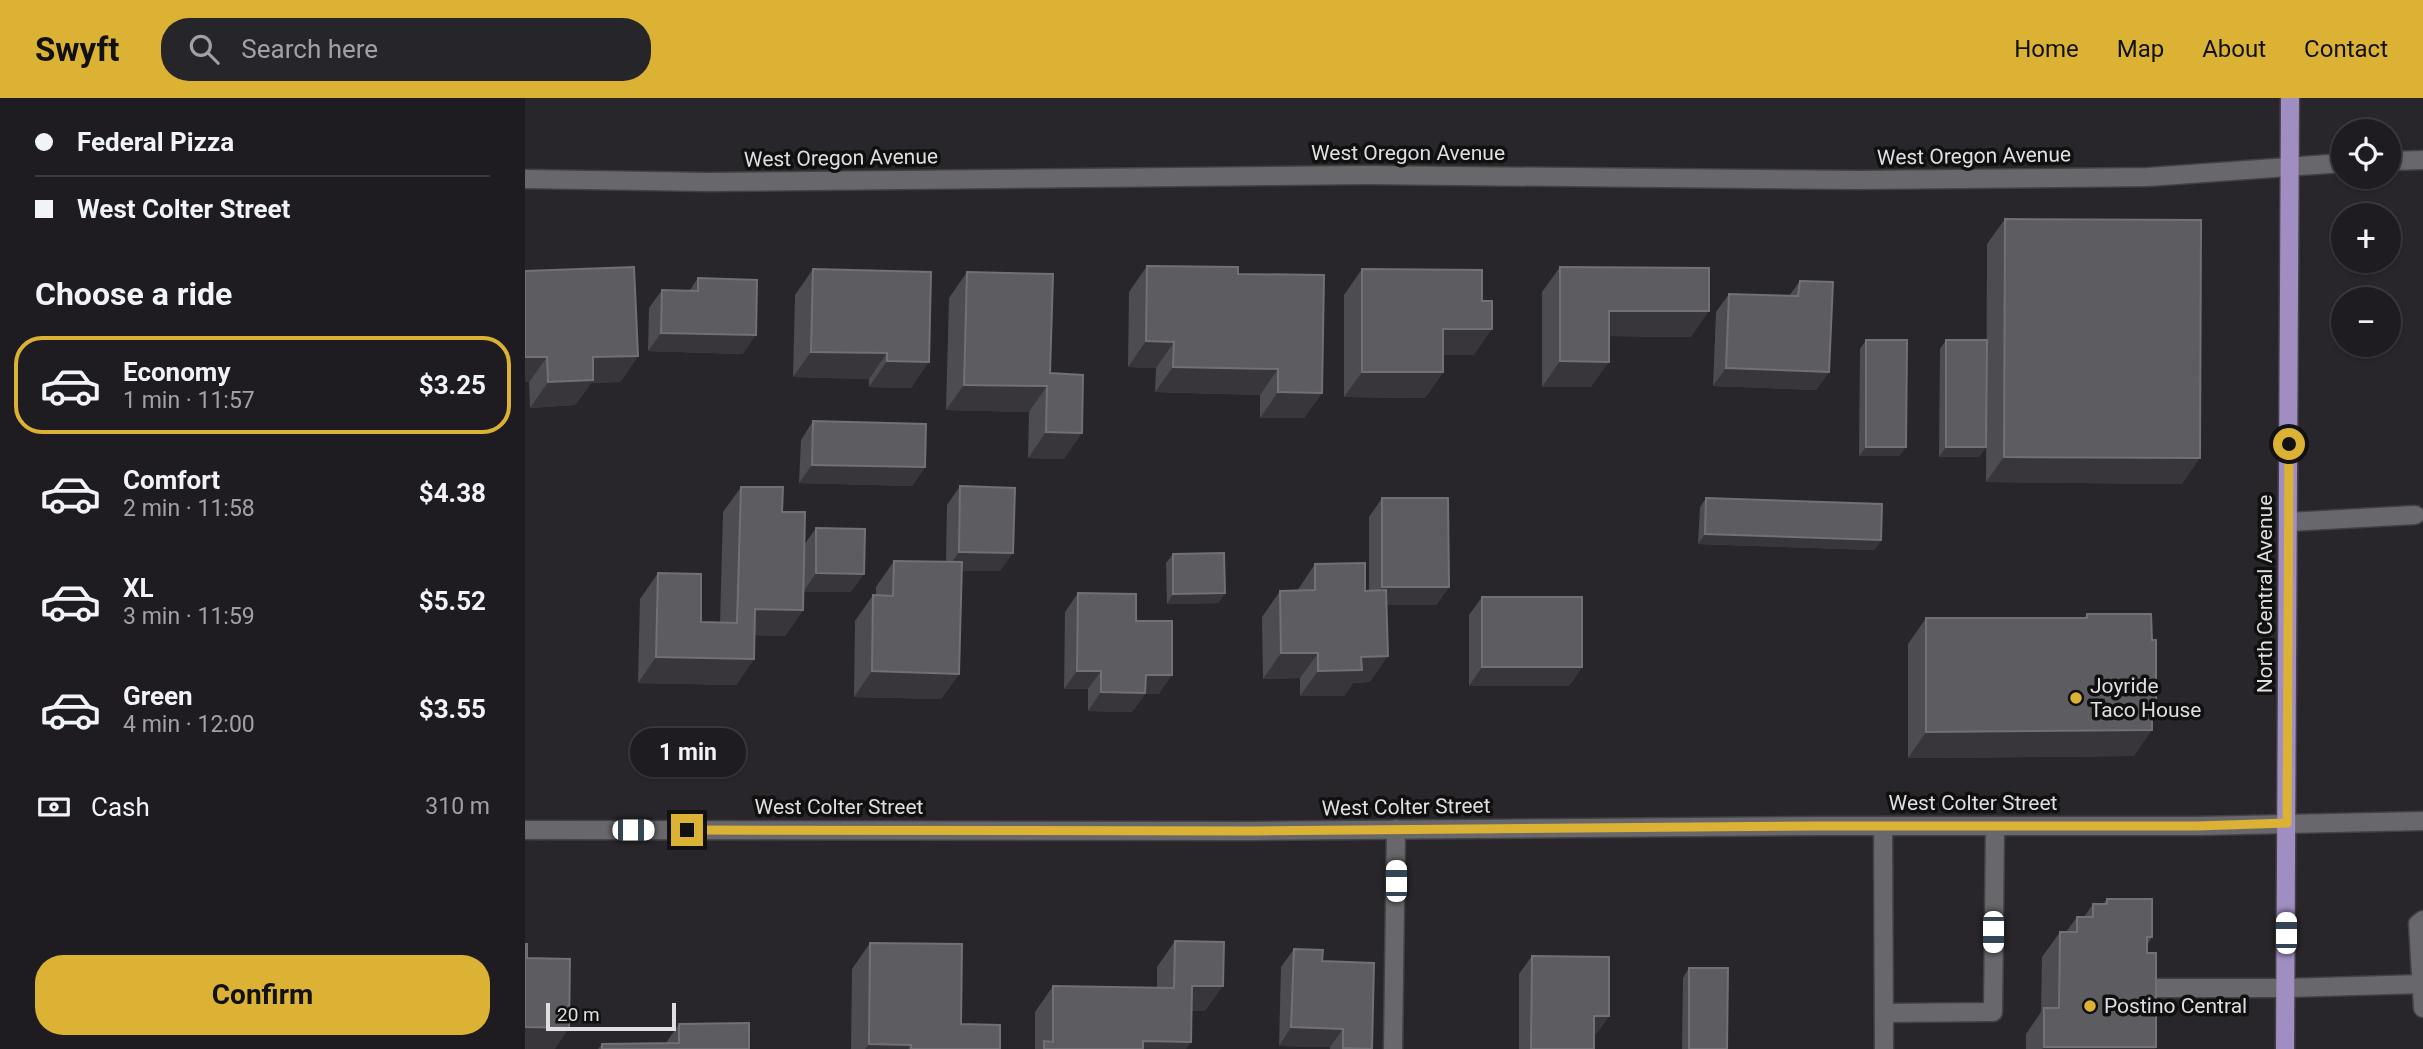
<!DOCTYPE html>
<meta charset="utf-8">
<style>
body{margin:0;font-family:Roboto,sans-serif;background:#262529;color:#f1f3f6;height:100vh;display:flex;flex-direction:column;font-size:26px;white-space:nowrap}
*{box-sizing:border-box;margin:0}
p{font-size:23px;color:#a1a1a5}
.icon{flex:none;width:38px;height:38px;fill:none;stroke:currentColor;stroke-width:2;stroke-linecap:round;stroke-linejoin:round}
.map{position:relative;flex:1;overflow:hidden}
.sheet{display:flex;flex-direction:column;background:#1e1c20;width:525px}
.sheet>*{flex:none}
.top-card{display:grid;align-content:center;height:154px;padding:0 35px;background:#1e1c20}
.controls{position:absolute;left:1806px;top:21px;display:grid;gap:14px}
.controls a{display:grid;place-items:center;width:70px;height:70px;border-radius:50%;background:#1e1c20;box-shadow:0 2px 5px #0004,0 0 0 2px #3c3a3e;font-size:35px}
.scale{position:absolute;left:21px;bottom:18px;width:130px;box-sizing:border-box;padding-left:7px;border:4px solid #dfdfe1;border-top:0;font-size:19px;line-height:24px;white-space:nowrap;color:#dfdfe1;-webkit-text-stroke:5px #101011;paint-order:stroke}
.end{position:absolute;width:32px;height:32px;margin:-16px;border:9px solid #dbb233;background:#111;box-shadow:0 0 0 4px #111}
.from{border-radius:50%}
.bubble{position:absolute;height:49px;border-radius:24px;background:#1e1c20;box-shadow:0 2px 5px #0004,0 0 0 2px #3c3a3e;font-size:23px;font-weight:700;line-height:49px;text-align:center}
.car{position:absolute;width:21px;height:42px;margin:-21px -10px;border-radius:9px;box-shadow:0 0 5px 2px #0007;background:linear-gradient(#fff 24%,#345 0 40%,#fff 0 76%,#345 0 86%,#fff 0)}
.top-card b{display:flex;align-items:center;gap:24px;height:66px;font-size:26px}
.top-card b+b{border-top:2px solid #3c3a3e}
.top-card i{width:18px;height:18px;background:#f1f3f6}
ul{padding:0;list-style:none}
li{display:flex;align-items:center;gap:21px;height:98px;margin:0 14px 10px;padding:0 21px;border:4px solid transparent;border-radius:28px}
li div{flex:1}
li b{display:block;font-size:26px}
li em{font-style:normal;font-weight:700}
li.current{border-color:#dbb233}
li>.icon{width:63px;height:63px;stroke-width:1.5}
h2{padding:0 35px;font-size:32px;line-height:84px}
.pay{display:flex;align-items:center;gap:18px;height:77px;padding:0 35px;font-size:26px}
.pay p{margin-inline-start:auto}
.cta{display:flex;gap:14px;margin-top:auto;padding:14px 35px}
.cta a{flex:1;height:80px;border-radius:28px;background:#dbb233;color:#111;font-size:28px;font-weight:700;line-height:80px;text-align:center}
header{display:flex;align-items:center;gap:42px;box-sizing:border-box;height:98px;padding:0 35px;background:#dbb233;color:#111}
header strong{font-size:33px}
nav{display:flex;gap:38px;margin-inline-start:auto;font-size:24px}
.search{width:490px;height:63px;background:#262529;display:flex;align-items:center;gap:18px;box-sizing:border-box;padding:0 24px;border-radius:28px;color:#a1a1a5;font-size:26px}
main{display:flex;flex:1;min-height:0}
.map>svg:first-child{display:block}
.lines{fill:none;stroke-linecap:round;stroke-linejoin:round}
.minor-casing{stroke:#424144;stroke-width:21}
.major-casing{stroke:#424144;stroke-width:21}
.minor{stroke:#68676b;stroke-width:18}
.major{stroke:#a08dc2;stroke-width:18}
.wall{fill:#4d4c50}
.shaded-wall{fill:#38363a}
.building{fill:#5d5c60;stroke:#717074;stroke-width:2}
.route{stroke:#dbb233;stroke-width:9}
.poi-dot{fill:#dbb233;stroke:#101011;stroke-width:2.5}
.labels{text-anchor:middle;stroke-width:7;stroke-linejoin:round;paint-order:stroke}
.street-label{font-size:21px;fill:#dfdfe1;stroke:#101011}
.poi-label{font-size:21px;fill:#dfdfe1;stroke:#101011;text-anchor:start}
</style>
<header>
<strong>Swyft</strong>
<div class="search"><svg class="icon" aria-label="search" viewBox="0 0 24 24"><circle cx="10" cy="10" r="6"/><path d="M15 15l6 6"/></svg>Search here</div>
<nav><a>Home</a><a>Map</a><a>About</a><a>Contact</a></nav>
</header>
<main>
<section class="sheet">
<div class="top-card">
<b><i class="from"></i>Federal Pizza</b>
<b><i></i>West Colter Street</b>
</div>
<h2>Choose a ride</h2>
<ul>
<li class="current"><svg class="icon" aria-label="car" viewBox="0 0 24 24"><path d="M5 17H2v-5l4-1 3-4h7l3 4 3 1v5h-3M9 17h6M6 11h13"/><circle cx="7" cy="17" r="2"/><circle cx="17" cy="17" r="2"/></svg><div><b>Economy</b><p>1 min · 11:57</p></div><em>$3.25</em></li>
<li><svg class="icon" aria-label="car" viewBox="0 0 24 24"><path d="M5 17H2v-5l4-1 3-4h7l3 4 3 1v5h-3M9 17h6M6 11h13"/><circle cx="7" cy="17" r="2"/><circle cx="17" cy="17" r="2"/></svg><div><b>Comfort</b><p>2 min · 11:58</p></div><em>$4.38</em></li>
<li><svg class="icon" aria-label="car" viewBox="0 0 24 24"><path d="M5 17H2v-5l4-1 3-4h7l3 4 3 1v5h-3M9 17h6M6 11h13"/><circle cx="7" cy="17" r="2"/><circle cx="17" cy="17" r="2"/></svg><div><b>XL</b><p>3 min · 11:59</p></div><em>$5.52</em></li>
<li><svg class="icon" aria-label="car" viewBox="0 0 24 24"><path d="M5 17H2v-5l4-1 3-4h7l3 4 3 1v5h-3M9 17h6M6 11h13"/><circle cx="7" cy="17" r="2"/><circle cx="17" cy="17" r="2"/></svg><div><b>Green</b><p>4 min · 12:00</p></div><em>$3.55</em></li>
</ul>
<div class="pay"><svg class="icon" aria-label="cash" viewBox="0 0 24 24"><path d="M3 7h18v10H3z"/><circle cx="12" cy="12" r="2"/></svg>Cash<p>310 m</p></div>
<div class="cta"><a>Confirm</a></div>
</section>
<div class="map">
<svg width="1898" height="951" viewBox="0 0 1898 951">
<rect width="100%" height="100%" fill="#28262a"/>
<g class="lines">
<defs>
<g id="minor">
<path d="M1864,63L1898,62"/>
<path d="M0,81L183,84L841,77L1333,82L1623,79L1818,65"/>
<path d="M1763,424L1890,417"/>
<path d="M1358,728L1359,951"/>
<path d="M0,732L730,733L1295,728H1672L1898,723"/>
<path d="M1898,822L1893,826L1898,910"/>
<path d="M1626,890H1760L1898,886"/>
<path d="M1359,915L1468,914L1470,728"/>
<path d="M868,951L871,731"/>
</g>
<path id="major" d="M1760,951L1765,0"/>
</defs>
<use href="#minor" class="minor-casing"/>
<use href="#major" class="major-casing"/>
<use href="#minor" class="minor"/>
<use href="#major" class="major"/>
</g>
<g class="wall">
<path d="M1480,121L1657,386L1461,384L1462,146Z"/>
<path d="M622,168L713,176L797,295L779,320H735V297L630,294L631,270L603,269L604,194Z"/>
<path d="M1035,169L1166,239L1084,238L1066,289H1017V194Z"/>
<path d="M288,171L406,174L386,290L344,289V281L268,279L270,197Z"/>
<path d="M837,171L949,257H918V274L900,300L819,299V197Z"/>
<path d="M0,173L113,258L95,284L66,285L50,307L5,310L4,284H0Z"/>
<path d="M442,174L525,275L539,361L503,360L504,314L421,312L424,200Z"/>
<path d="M173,180L218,256L123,253L124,210L137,192H165Z"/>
<path d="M1275,183L1304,274L1291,292L1188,288L1191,214L1204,196L1264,198Z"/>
<path d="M1341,242L1381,349L1374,358H1334L1335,251Z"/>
<path d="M1421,242L1461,349L1454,359H1414L1415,251Z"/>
<path d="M288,323L400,369L387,388L274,385L276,342Z"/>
<path d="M435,388L475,473H437L434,576L416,601L329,599L330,523L348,497H351V489L369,463L421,464L422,407Z"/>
<path d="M216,389L257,414L279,447L291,430L326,494H278V512L260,538L230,537L229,561L211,587L113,585L115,501L133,475L176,524L195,525L198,414Z"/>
<path d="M857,400L924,489L911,507H862L845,584L828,585L819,598H775V580L738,581L737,519L755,493H772L790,466L840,493H844V419Z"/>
<path d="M1181,400L1356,442L1349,452L1173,446L1175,409Z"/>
<path d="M648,456L700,495L693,505L642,506L641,465Z"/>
<path d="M553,495L611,523L634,596H620L607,614L563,613V591H539L540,514Z"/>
<path d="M957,499L1057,569L1044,588H944V517Z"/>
<path d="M1562,516L1627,542L1631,607L1627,614L1609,658L1383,660V546L1401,520H1559Z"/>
<path d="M1582,801L1627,839L1622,847V855L1631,949L1630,951H1501V936L1516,914L1517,859L1535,834H1541L1552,819H1559L1568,806H1578Z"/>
<path d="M650,843L680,913H667L661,951H510V914L528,888L632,890V869Z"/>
<path d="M345,845L436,926L475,951H326L327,871Z"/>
<path d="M769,851L797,863L847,951H805V949L754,948L756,869Z"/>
<path d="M1007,858L1084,918L1071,936H1069V951H994V876Z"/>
<path d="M1164,870L1202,951H1157L1158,880Z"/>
<path d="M154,926L224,951H73L77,946L141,945Z"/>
</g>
<g class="shaded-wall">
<path d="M1084,213H1184L1166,239L1066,238Z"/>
<path d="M918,231H967L949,257H900Z"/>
<path d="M136,235L231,237L218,256L123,253Z"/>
<path d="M621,243L649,244L631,270L603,269Z"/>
<path d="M286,254L362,255L344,281L268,279Z"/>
<path d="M113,258L95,284L66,285L50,307L5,310L23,284L68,259Z"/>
<path d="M0,259H22L4,284H0Z"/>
<path d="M362,263L404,264L386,290L344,289Z"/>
<path d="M1035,263L1084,264L1066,289H1017Z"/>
<path d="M648,269L753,271L735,297L630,294Z"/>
<path d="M1201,270L1304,274L1291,292L1188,288Z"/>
<path d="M837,274H918L900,300L819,299Z"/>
<path d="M439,287L522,288L504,314L421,312Z"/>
<path d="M753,294L797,295L779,320H735Z"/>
<path d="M521,334L557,335L539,361L503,360Z"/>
<path d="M1341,349H1381L1374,358H1334Z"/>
<path d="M1421,349H1461L1454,359H1414Z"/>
<path d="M1479,359L1675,360L1657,386L1461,384Z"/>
<path d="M287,367L400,369L387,388L274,385Z"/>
<path d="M1180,436L1356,442L1349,452L1173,446Z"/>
<path d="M434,454L488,455L475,473H421Z"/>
<path d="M291,475L339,476L326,494H278Z"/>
<path d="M857,489H924L911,507H845Z"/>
<path d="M700,495L693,505L642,506L648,496Z"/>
<path d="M230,511L278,512L260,538L212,537Z"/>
<path d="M756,555H793L775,580L738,581Z"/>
<path d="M863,558L845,584L828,585L819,598H775L793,573L836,559Z"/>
<path d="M131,559L229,561L211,587L113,585Z"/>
<path d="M957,569H1057L1044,588H944Z"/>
<path d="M347,573L434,576L416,601L329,599Z"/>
<path d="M552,573H576L563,591H539Z"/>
<path d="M621,577H647L634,596H620L607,614L563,613L576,594Z"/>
<path d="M1627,607H1631L1614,632H1627L1609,658L1383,660L1401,634Z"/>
<path d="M667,888H698L680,913H649Z"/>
<path d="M1069,918H1084L1071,936H1056Z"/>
<path d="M0,929L44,930L30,951H0Z"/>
<path d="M766,929L818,931L805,949L754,948Z"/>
<path d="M618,943L666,944L661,951H612Z"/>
<path d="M344,946L386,947L383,951H340Z"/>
<path d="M1519,949H1631L1630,951H1517Z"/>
</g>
<g class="building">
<path d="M1480,121L1676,122L1675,360L1479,359Z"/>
<path d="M622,168L713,169V176L799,177L797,295L753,294V271L648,269L649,244L621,243Z"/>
<path d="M109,169L113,258L68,259V282L23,284L22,259H0V173Z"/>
<path d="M1035,169L1184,170V213H1084V264L1035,263Z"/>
<path d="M288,171L406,174L404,264L362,263V255L286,254Z"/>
<path d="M837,171L957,172V203H967V231H918V274H837Z"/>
<path d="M442,174L528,176L525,275L558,277L557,335L521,334L522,288L439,287Z"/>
<path d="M173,180L232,182L231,237L136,235L137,192L173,193Z"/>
<path d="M1275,183L1308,184L1304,274L1201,270L1204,196L1273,198Z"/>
<path d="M1341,242H1382L1381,349H1341Z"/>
<path d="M1421,242H1462L1461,349H1421Z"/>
<path d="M288,323L401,326L400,369L287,367Z"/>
<path d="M435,388L490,390L488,455L434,454Z"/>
<path d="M216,389H258L257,414H280L278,512L230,511L229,561L131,559L133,475L176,476V524L212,525Z"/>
<path d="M857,400H923L924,489H857Z"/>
<path d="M1181,400L1357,406L1356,442L1180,436Z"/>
<path d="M291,430L340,431L339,476L291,475Z"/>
<path d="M699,455L700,495L648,496V456Z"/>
<path d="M369,463L437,464L434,576L347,573L348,497L368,498Z"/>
<path d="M840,465V493L861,492L863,558L836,559L837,572L793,573V555H756L755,493L790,492V466Z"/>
<path d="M553,495L611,496V523H647V577H621L620,595L576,594V573H552Z"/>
<rect x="957" y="499" width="100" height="70"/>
<path d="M1562,516H1626L1627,542H1631V607H1627V632L1401,634V520H1562Z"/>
<path d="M1582,801H1627V839H1622V855H1631V949H1519V910H1534L1535,834H1552V819H1568V806H1582Z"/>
<path d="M650,843L699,844L698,888H667L666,944L618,943V951H519V943L528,944V888L649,890Z"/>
<path d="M345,845L437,846L436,926L475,927V951H386V947L344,946Z"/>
<path d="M0,846H2V860L45,861L44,930L0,929Z"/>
<path d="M769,851L798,852L797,863L849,865L847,951L818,950V931L766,929Z"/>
<path d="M1007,858L1084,859V918H1069V951H1006Z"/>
<path d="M1164,870H1203L1202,951H1164Z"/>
<path d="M224,925V951H77V946L154,945V926Z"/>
</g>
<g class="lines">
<path class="route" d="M162,732L730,733L1295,728H1672L1762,725L1764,346"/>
</g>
<g class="poi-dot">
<circle cx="1551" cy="600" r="7"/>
<circle cx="1565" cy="908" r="7"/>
</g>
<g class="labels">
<g class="street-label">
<text x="883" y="62">West Oregon Avenue</text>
<text transform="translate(1449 58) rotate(-1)" y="7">West Oregon Avenue</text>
<text transform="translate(316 60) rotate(-1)" y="7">West Oregon Avenue</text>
<text transform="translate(1740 496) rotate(-90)" y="7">North Central Avenue</text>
<text x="1448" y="712">West Colter Street</text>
<text x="314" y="716">West Colter Street</text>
<text transform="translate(881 709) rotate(-1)" y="7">West Colter Street</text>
</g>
<g class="poi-label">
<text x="1565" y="595">Joyride<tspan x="1565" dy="24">Taco House</tspan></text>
<text x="1579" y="915">Postino Central</text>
</g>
</g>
</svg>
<div class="controls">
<a><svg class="icon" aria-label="locate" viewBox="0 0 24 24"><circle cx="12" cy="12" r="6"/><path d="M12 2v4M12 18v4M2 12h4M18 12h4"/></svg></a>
<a>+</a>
<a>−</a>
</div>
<div class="scale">20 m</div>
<i class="end from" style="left:1764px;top:346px"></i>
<i class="end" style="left:162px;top:732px"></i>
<div class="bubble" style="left:105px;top:630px;width:116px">1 min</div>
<i class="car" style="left:108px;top:732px;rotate:90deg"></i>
<i class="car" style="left:871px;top:783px;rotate:0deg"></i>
<i class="car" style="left:1468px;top:834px;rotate:180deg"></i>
<i class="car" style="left:1761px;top:835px;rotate:0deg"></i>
</div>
</main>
